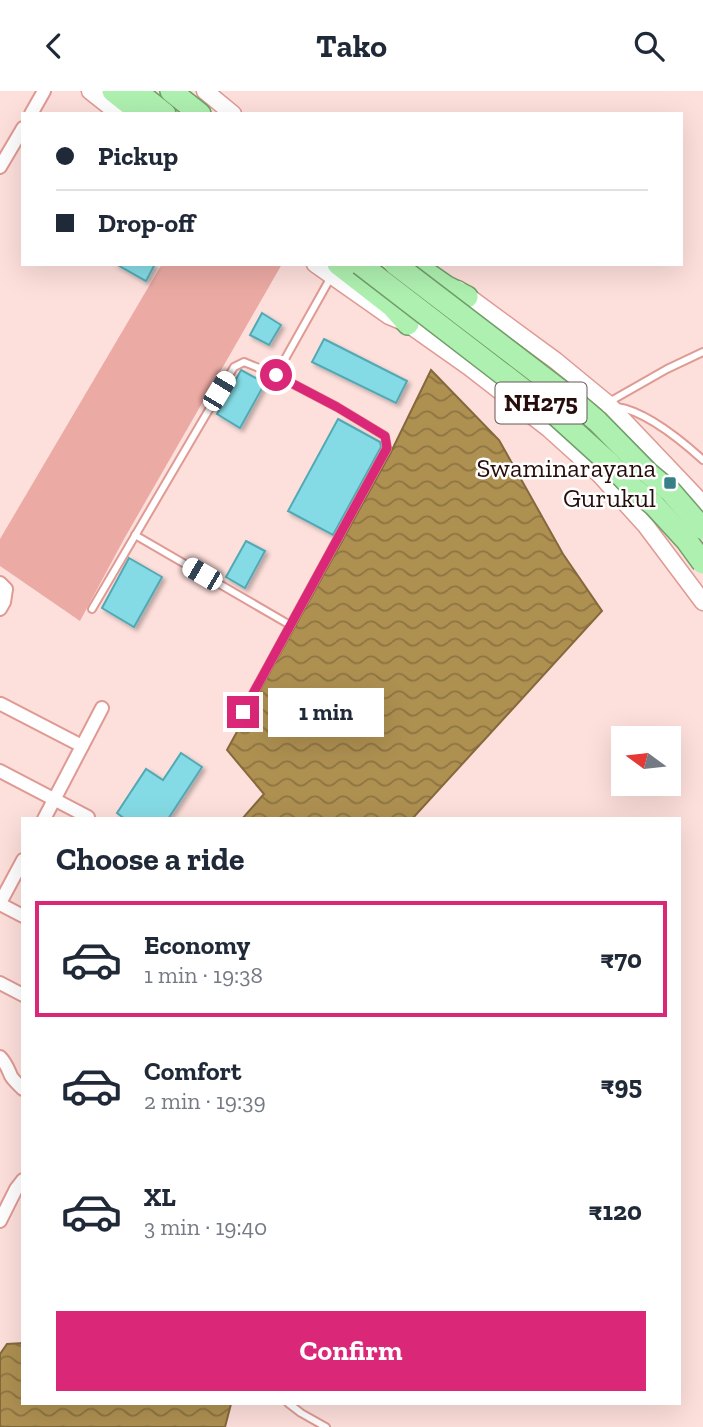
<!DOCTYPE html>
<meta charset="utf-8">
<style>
body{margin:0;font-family:"Zilla Slab",serif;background:#f6f6f7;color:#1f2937;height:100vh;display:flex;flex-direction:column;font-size:26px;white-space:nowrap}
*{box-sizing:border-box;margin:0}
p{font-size:23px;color:#747a83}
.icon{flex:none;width:38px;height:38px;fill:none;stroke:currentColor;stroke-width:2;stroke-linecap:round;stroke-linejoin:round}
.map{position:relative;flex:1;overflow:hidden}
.panel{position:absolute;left:21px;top:726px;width:660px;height:588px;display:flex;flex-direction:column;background:#fff;border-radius:0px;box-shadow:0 7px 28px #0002}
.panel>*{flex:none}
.banner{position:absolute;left:21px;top:21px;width:662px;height:154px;border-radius:0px;box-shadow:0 7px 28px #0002;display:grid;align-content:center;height:154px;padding:0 35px;background:#fff}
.needle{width:46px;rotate:285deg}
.fabs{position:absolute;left:611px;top:635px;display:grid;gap:14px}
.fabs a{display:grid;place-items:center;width:70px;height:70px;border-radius:0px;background:#fff;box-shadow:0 7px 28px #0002;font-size:35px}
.end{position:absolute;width:32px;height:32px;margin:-16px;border:9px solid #db2777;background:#fff;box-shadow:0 0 0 4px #fff}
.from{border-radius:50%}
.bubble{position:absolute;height:49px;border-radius:0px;background:#fff;box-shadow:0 7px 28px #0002;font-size:23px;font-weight:700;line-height:49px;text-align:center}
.car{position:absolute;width:21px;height:42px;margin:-21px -10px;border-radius:9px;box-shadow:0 0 5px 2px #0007;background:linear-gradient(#fff 24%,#345 0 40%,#fff 0 76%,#345 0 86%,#fff 0)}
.banner b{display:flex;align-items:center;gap:24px;height:66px;font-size:26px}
.banner b+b{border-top:2px solid #e0e1e3}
.banner i{width:18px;height:18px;background:#1f2937}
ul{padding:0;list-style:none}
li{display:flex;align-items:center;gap:21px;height:116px;margin:0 14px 10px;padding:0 21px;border:4px solid transparent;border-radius:0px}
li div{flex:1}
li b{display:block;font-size:26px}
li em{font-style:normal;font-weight:700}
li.current{border-color:#db2777}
li>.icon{width:63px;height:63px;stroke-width:1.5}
h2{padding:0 35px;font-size:32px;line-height:84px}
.button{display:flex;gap:14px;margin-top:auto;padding:14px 35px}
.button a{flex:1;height:80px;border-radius:0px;background:#db2777;color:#fff;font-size:28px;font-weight:700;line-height:80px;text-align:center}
header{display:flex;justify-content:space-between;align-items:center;height:91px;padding:0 35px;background:#fff;font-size:32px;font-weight:700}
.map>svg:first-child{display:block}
.grass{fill:#ecaaa4}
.water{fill:url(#water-waves);stroke:#85693c;stroke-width:2}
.building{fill:#85dbe5;stroke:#52a9b3;stroke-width:2;filter:url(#shadow)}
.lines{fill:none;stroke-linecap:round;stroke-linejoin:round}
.service-casing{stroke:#df9a93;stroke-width:10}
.minor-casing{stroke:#df9a93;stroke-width:16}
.tertiary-casing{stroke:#df9a93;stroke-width:19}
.trunk-casing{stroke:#719e6a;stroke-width:24}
.service{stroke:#fff;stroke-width:6}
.minor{stroke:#fff;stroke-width:12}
.tertiary{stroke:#fff;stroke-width:16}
.trunk{stroke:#aef0b0;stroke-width:21}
.trunk-bridge-casing{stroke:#719e6a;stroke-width:24;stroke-linecap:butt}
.trunk-bridge{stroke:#aef0b0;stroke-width:21}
.route{stroke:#db2777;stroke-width:9}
.poi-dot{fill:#388088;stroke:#fff;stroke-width:2.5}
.labels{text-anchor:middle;stroke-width:5;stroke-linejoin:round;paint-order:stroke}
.shield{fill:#fff;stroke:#675654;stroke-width:2}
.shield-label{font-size:24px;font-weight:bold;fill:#260d0b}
.poi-label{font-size:26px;fill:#260d0b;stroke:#fff;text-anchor:end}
</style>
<header><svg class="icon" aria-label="back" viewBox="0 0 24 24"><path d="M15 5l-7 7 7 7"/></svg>Tako<svg class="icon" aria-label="search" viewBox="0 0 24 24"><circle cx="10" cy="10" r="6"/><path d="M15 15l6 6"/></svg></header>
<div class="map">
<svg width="703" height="1336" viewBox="0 0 703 1336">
<defs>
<pattern id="water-waves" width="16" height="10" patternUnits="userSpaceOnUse" patternTransform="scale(1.75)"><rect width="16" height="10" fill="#ae9051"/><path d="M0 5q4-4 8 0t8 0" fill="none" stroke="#8d7441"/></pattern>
<filter id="shadow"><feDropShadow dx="3" dy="3" stdDeviation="2" flood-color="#0004"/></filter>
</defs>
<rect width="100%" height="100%" fill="#fddfdb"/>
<path class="grass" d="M162,173H282L124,448L80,530L0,475V448Z"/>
<g class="water">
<path d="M431,279L499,349L563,463L602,520L412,728H242L264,703L227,659L391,361Z"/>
<path d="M23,1252V1312L231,1313L225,1336H4L0,1335V1263L7,1253Z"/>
</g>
<g class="building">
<path d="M116,173H155L146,190Z"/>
<path d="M262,222L281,234L269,254L250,244Z"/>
<path d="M324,248L407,290L396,312L312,271Z"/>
<path d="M241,279L265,292L240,337L217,323Z"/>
<path d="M338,328L380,351L381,356L333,444L288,420Z"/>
<path d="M246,450L265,460L245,497L226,486Z"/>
<path d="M129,467L162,486L134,536L102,517Z"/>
<path d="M181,662L202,676L168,728H125L117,722L146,678L163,689Z"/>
</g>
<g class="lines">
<defs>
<g id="service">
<path d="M609,311L667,278L703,261"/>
<path d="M617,316C645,320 682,350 703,369"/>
<path d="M135,444L290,534"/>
<path d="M92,518L234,276L244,271L276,284"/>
<path d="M243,621L387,357L385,345L337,316L276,284L331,186"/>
<path d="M288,1312L301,1322L326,1336"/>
</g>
<g id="minor">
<path d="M31,23L44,0"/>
<path d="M0,76L23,37"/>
<path d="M0,492L6,498L4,511L0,518"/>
<path d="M1,613L82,655"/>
<path d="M0,680L88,726"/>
<path d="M44,728L102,617"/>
<path d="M0,812L23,769"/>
<path d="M0,813L23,825"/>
<path d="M0,892L23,904"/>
<path d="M0,966C6,972 8,978 11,985C14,990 19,994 23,998"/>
<path d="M0,1130L16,1098L23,1089"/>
</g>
<g id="tertiary">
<path d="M90,0L119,23"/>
<path d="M205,0L233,23"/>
<path d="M315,173L389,225L408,233L469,276L549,338L600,384L646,435L703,511"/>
<path d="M458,198L556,270L607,312L703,413"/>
</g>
<g id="trunk">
<path d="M113,0L142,23"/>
<path d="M136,0L165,23"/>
<path d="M171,0L200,23"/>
<path d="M338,173L392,215L408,233"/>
<path d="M414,173L447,196L467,206"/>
</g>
</defs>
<use href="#service" class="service-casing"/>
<use href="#minor" class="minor-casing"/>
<use href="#tertiary" class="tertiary-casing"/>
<use href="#trunk" class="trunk-casing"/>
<use href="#service" class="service"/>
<use href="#minor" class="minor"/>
<use href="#tertiary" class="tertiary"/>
<use href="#trunk" class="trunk"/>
<defs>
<g id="trunk-bridge">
<path d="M360,173L555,323L608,371L633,397L654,414L687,450L703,472"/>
<path d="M395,173L569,306L597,330L648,382L671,401L703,438"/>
</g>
</defs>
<use href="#trunk-bridge" class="trunk-bridge-casing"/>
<use href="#trunk-bridge" class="trunk-bridge"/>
</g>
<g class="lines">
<path class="route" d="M243,621L387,357L385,345L337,316L276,284"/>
</g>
<rect class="poi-dot" x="663" y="385" width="14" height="14" rx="3.5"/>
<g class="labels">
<rect class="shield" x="495.5" y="291.5" width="91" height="41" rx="5"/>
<g class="shield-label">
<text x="541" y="320">NH275</text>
</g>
<g class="poi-label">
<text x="656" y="386">Swaminarayana<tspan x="656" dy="30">Gurukul</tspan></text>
</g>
</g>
</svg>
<div class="fabs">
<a><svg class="needle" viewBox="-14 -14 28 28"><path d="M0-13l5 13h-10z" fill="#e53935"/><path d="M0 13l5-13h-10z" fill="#747a83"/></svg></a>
</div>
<i class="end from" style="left:276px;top:284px"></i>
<i class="end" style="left:243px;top:621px"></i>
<div class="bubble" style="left:268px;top:597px;width:116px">1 min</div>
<i class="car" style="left:219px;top:300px;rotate:31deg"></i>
<i class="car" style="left:202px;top:483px;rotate:300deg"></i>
<div class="banner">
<b><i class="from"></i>Pickup</b>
<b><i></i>Drop-off</b>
</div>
<section class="panel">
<h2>Choose a ride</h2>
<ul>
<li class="current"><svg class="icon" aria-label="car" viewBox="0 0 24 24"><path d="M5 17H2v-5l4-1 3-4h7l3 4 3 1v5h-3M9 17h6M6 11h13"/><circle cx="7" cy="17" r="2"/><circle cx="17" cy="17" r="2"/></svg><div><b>Economy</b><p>1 min · 19:38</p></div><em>₹70</em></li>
<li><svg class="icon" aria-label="car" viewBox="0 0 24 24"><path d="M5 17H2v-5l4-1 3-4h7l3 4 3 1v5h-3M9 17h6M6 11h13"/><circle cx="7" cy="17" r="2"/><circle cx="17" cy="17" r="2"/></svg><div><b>Comfort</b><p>2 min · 19:39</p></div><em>₹95</em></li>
<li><svg class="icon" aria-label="car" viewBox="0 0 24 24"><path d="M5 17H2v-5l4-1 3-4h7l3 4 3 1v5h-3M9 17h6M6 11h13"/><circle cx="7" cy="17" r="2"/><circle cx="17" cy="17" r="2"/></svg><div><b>XL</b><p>3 min · 19:40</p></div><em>₹120</em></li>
</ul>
<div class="button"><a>Confirm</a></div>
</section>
</div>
